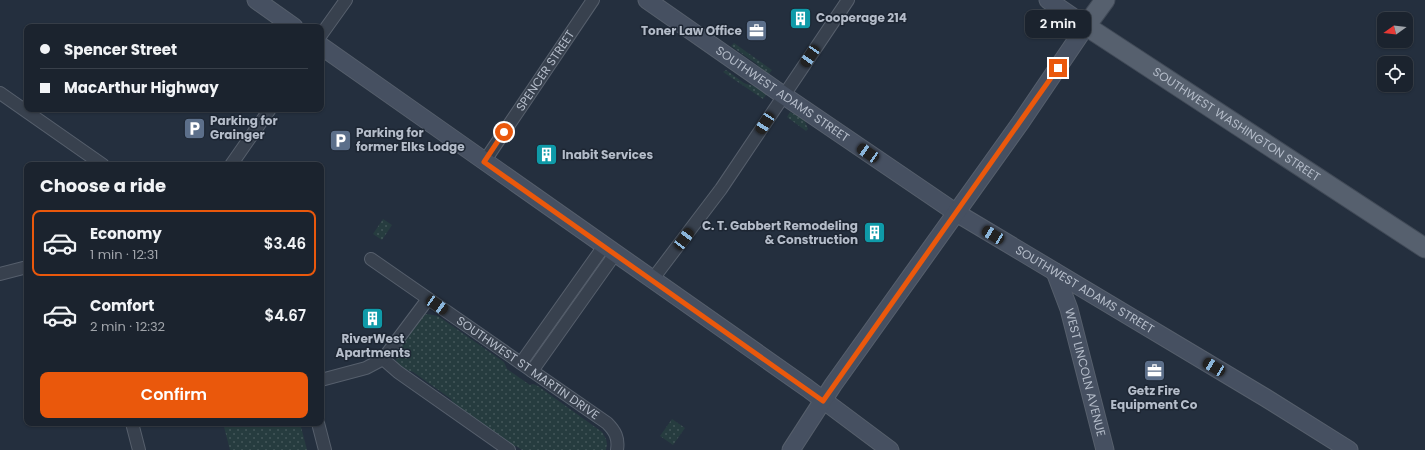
<!DOCTYPE html>
<meta charset="utf-8">
<style>
body{margin:0;font-family:Poppins,sans-serif;background:#282f3a;color:#f1f3f6;height:100vh;display:flex;flex-direction:column;font-size:15px;white-space:nowrap}
*{box-sizing:border-box;margin:0}
p{font-size:13px;color:#a0a4aa}
.icon{flex:none;width:22px;height:22px;fill:none;stroke:currentColor;stroke-width:2;stroke-linecap:round;stroke-linejoin:round}
.map{position:relative;flex:1;overflow:hidden}
.drawer{position:absolute;left:24px;top:162px;width:300px;height:264px;display:flex;flex-direction:column;background:#1b232e;border-radius:8px;box-shadow:0 1px 3px #0004,0 0 0 1px #39404a}
.drawer>*{flex:none}
.banner{position:absolute;left:24px;top:24px;width:300px;height:88px;border-radius:8px;box-shadow:0 1px 3px #0004,0 0 0 1px #39404a;display:grid;align-content:center;height:88px;padding:0 16px;background:#1b232e}
.needle{width:26px;rotate:255deg}
.fabs{position:absolute;left:1377px;top:12px;display:grid;gap:8px}
.fabs a{display:grid;place-items:center;width:36px;height:36px;border-radius:8px;background:#1b232e;box-shadow:0 1px 3px #0004,0 0 0 1px #39404a;font-size:20px}
.end{position:absolute;width:18px;height:18px;margin:-9px;border:5px solid #ea580c;background:#fff;box-shadow:0 0 0 2px #fff}
.from{border-radius:50%}
.bubble{position:absolute;height:28px;border-radius:8px;background:#1b232e;box-shadow:0 1px 3px #0004,0 0 0 1px #39404a;font-size:13px;font-weight:600;line-height:28px;text-align:center}
.car{position:absolute;width:12px;height:24px;margin:-12px -6px;border-radius:5px;box-shadow:0 0 3px 1px #0007;background:linear-gradient(#222 24%,#8ab4d8 0 40%,#222 0 76%,#8ab4d8 0 86%,#222 0)}
.banner b{display:flex;align-items:center;gap:14px;height:38px;font-size:15px}
.banner b+b{border-top:1px solid #39404a}
.banner i{width:10px;height:10px;background:#f1f3f6}
ul{padding:0;list-style:none}
li{display:flex;align-items:center;gap:12px;height:66px;margin:0 8px 6px;padding:0 8px;border:2px solid transparent;border-radius:8px}
li div{flex:1}
li b{display:block;font-size:15px}
li em{font-style:normal;font-weight:600}
li.active{border-color:#ea580c}
li>.icon{width:36px;height:36px;stroke-width:1.5}
h2{padding:0 16px;font-size:18px;line-height:48px}
.cta{display:flex;gap:8px;margin-top:auto;padding:8px 16px}
.cta a{flex:1;height:46px;border-radius:8px;background:#ea580c;color:#fff;font-size:16px;font-weight:600;line-height:46px;text-align:center}
.map>svg:first-child{display:block}
.park{fill:url(#park-dots)}
.lines{fill:none;stroke-linecap:round;stroke-linejoin:round}
.minor-casing{stroke:#565f6c;stroke-width:14}
.secondary-casing{stroke:#565f6c;stroke-width:19}
.primary-casing{stroke:#414a57;stroke-width:21}
.minor{stroke:#38414e;stroke-width:12}
.secondary{stroke:#465061;stroke-width:17}
.primary{stroke:#56606e;stroke-width:19}
.route{stroke:#ea580c;stroke-width:5}
.labels{text-anchor:middle;stroke-width:3;stroke-linejoin:round;paint-order:stroke}
.poi-label{font-size:12px;font-weight:bold;fill:#b4bcc9;stroke:#1d2633;text-anchor:start}
.street-label{font-size:12px;fill:#b4bcc9;stroke:#1d2633}
</style>
<div class="map">
<svg width="1425" height="450" viewBox="0 0 1425 450">
<defs>
<pattern id="park-dots" width="8" height="8" patternUnits="userSpaceOnUse"><rect width="8" height="8" fill="#263c3f"/><path d="M2 2h.1M6 6h.1" fill="none" stroke="#435659" stroke-width="1.8" stroke-linecap="round"/></pattern>
</defs>
<rect width="100%" height="100%" fill="#242f3e"/>
<g class="park">
<path d="M734,43L772,70L768,75L762,71L757,64L731,46Z"/>
<path d="M726,70C732,74 738,79 744,83C752,86 761,86 766,95L763,99L723,72Z"/>
<path d="M790,112L804,119L808,129L806,131L787,117Z"/>
<path d="M383,219L392,225L382,240L373,234Z"/>
<path d="M427,314L438,316L504,362L507,369L530,385L533,384L538,386L602,432L606,439L607,444L606,450H522L516,446L512,447L453,405L451,399L413,372L407,370L404,371C397,365 394,360 397,350L423,315Z"/>
<path d="M672,419L685,428L673,445L660,436Z"/>
<path d="M223,423H300L307,450H230Z"/>
</g>
<g class="lines">
<defs>
<g id="minor">
<path d="M321,35L346,0"/>
<path d="M0,93L103,165"/>
<path id="s1" d="M484,162L593,0"/>
<path d="M231,165L270,109"/>
<path id="s2" d="M371,259L607,423C615,431 619,438 617,450"/>
<path d="M0,274L27,267"/>
<path d="M652,280L721,189L848,0"/>
<path d="M383,359L398,372L509,450"/>
<path d="M521,363L604,246"/>
<path d="M532,371L615,254"/>
<path d="M321,380L366,368L383,359L428,299"/>
<path d="M132,423L139,450"/>
<path d="M318,423L325,450"/>
</g>
<g id="secondary">
<path d="M256,0L294,27"/>
<path id="s3" d="M647,0L783,95L955,212L1266,398L1349,450"/>
<path d="M321,46L807,388L890,450"/>
<path id="s4" d="M1055,272L1069,309L1105,450"/>
<path d="M791,450L833,385L1021,122L1086,26L1048,0"/>
</g>
<g id="primary">
<path id="s5" d="M1105,0L1086,26L1425,248"/>
</g>
</defs>
<use href="#minor" class="minor-casing"/>
<use href="#secondary" class="secondary-casing"/>
<use href="#primary" class="primary-casing"/>
<use href="#minor" class="minor"/>
<use href="#secondary" class="secondary"/>
<use href="#primary" class="primary"/>
</g>
<g class="lines">
<path class="route" d="M504,132L484,162L823,401L1024,116L1058,68"/>
</g>
<defs>
<symbol id="building-square" viewBox="-11 -11 22 22"><rect x="-9" y="-9" width="18" height="18" rx="4" fill="#0f9aa8" stroke="#1d2633"/><path d="M-4-6H4V6H1V3H-1V6H-4ZM-2.5-4.3h1.7v1.8h-1.7ZM.8-4.3h1.7v1.8H.8ZM-2.5-1h1.7V.8h-1.7ZM.8-1h1.7V.8H.8Z" fill="#fff"/></symbol>
<symbol id="office-square" viewBox="-11 -11 22 22"><rect x="-9" y="-9" width="18" height="18" rx="4" fill="#5c6f8a" stroke="#1d2633"/><path d="M-6-3h4V-5.5h4V-3h4V5H-6ZM-1-4.5V-3h2v-1.5ZM-6 0V1H6V0Z" fill="#fff"/></symbol>
<symbol id="parking-square" viewBox="-11 -11 22 22"><rect x="-9" y="-9" width="18" height="18" rx="4" fill="#5c6f8a" stroke="#1d2633"/><path d="M-3.5-5.5H1a3.5 3.5 0 0 1 0 7H-1V5.5H-3.5ZM-1-3.4V-.6H.8a1.4 1.4 0 0 0 0-2.8Z" fill="#fff"/></symbol>
</defs>
<g fill-rule="evenodd">
<use href="#building-square" x="788" y="6" width="25" height="25"/>
<use href="#office-square" x="744" y="18" width="25" height="25"/>
<use href="#parking-square" x="182" y="116" width="25" height="25"/>
<use href="#parking-square" x="328" y="128" width="25" height="25"/>
<use href="#building-square" x="534" y="142" width="25" height="25"/>
<use href="#building-square" x="862" y="220" width="25" height="25"/>
<use href="#building-square" x="360" y="306" width="25" height="25"/>
<use href="#office-square" x="1142" y="358" width="25" height="25"/>
</g>
<g class="labels">
<g class="poi-label">
<text x="816" y="22">Cooperage 214</text>
<text x="742" y="35" text-anchor="end">Toner Law Office</text>
<text x="210" y="125">Parking for<tspan x="210" dy="14">Grainger</tspan></text>
<text x="356" y="137">Parking for<tspan x="356" dy="14">former Elks Lodge</tspan></text>
<text x="562" y="159">Inabit Services</text>
<text x="858" y="230" text-anchor="end">C. T. Gabbert Remodeling<tspan x="858" dy="14">&amp; Construction</tspan></text>
<text x="373" y="343" text-anchor="middle">RiverWest<tspan x="373" dy="14">Apartments</tspan></text>
<text x="1154" y="395" text-anchor="middle">Getz Fire<tspan x="1154" dy="14">Equipment Co</tspan></text>
</g>
<g class="street-label">
<text dy="4" stroke="none"><textPath href="#s1" startOffset="110">SPENCER STREET</textPath></text>
<text dy="4" stroke="none"><textPath href="#s3" startOffset="165">SOUTHWEST ADAMS STREET</textPath></text>
<text dy="4" stroke="none"><textPath href="#s5" startOffset="212">SOUTHWEST WASHINGTON STREET</textPath></text>
<text dy="4" stroke="none"><textPath href="#s3" startOffset="525">SOUTHWEST ADAMS STREET</textPath></text>
<text dy="4" stroke="none"><textPath href="#s2" startOffset="191">SOUTHWEST ST MARTIN DRIVE</textPath></text>
<text dy="4" stroke="none"><textPath href="#s4" startOffset="105">WEST LINCOLN AVENUE</textPath></text>
</g>
</g>
</svg>
<div class="fabs">
<a><svg class="needle" viewBox="-14 -14 28 28"><path d="M0-13l5 13h-10z" fill="#e53935"/><path d="M0 13l5-13h-10z" fill="#a0a4aa"/></svg></a>
<a><svg class="icon" aria-label="locate" viewBox="0 0 24 24"><circle cx="12" cy="12" r="6"/><path d="M12 2v4M12 18v4M2 12h4M18 12h4"/></svg></a>
</div>
<i class="end from" style="left:504px;top:132px"></i>
<i class="end" style="left:1058px;top:68px"></i>
<div class="bubble" style="left:1025px;top:10px;width:66px">2 min</div>
<i class="car" style="left:810px;top:56px;rotate:214deg"></i>
<i class="car" style="left:765px;top:123px;rotate:213deg"></i>
<i class="car" style="left:868px;top:153px;rotate:304deg"></i>
<i class="car" style="left:993px;top:235px;rotate:301deg"></i>
<i class="car" style="left:684px;top:239px;rotate:37deg"></i>
<i class="car" style="left:437px;top:305px;rotate:124deg"></i>
<i class="car" style="left:1214px;top:367px;rotate:301deg"></i>
<div class="banner">
<b><i class="from"></i>Spencer Street</b>
<b><i></i>MacArthur Highway</b>
</div>
<section class="drawer">
<h2>Choose a ride</h2>
<ul>
<li class="active"><svg class="icon" aria-label="car" viewBox="0 0 24 24"><path d="M5 17H2v-5l4-1 3-4h7l3 4 3 1v5h-3M9 17h6M6 11h13"/><circle cx="7" cy="17" r="2"/><circle cx="17" cy="17" r="2"/></svg><div><b>Economy</b><p>1 min · 12:31</p></div><em>$3.46</em></li>
<li><svg class="icon" aria-label="car" viewBox="0 0 24 24"><path d="M5 17H2v-5l4-1 3-4h7l3 4 3 1v5h-3M9 17h6M6 11h13"/><circle cx="7" cy="17" r="2"/><circle cx="17" cy="17" r="2"/></svg><div><b>Comfort</b><p>2 min · 12:32</p></div><em>$4.67</em></li>
</ul>
<div class="cta"><a>Confirm</a></div>
</section>
</div>
